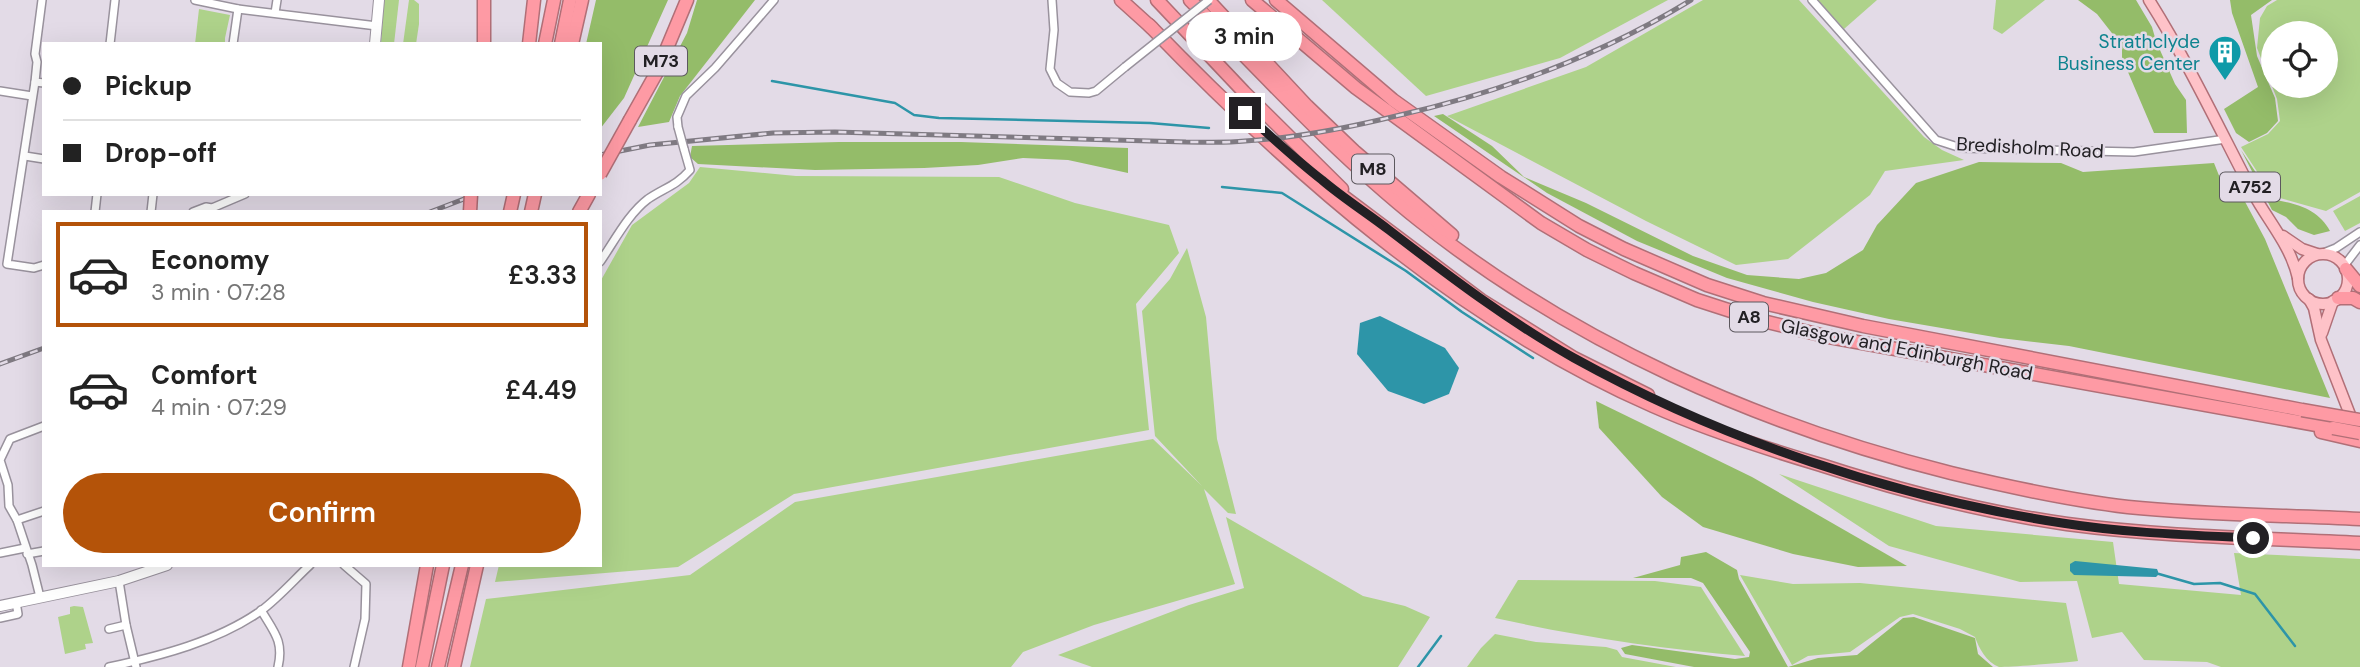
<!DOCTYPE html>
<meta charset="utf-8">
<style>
body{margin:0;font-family:"DM Sans",sans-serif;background:#f6f6f6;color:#222;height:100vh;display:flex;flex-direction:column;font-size:26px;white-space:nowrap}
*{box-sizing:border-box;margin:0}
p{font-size:23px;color:#767676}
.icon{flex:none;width:38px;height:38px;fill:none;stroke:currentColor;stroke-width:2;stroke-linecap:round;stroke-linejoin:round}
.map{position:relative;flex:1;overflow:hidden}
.details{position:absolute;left:42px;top:210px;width:560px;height:357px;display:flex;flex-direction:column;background:#fff;border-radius:0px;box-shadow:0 7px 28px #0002}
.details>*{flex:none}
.banner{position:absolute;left:42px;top:42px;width:560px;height:154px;border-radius:0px;box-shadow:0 7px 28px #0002;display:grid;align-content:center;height:154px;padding:0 21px;background:#fff}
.controls{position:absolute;left:2261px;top:21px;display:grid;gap:14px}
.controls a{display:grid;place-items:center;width:77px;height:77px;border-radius:50%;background:#fff;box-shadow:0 7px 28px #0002;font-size:35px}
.end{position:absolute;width:32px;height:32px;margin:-16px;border:9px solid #222024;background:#fff;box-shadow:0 0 0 4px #fff}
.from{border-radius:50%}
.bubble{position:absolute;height:49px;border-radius:24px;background:#fff;box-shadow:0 7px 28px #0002;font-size:23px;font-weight:600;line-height:49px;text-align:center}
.banner b{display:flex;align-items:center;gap:24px;height:66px;font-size:26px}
.banner b+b{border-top:2px solid #e0e0e0}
.banner i{width:18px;height:18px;background:#222}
ul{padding:12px 0 0;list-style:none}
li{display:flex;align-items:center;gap:21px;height:105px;margin:0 14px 10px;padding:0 7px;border:4px solid transparent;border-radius:0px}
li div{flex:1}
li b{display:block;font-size:26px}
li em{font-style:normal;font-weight:600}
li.on{border-color:#b45309}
li>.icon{width:63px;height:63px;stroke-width:1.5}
.action{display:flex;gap:14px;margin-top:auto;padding:14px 21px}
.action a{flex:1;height:80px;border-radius:42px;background:#b45309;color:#fff;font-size:28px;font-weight:600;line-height:80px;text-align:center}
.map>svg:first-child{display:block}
.green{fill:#aed28a;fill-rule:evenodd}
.forest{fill:#94bc69}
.water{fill:#2d95a8}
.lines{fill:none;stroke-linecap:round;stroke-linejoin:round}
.stream{stroke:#2d95a8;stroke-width:2.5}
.street-casing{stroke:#99929d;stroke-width:10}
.secondary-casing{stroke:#99929d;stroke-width:12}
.primary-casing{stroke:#b16f77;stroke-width:13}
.highway-casing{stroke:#b16f77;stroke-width:15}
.street{stroke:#fff;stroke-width:7}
.secondary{stroke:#fff;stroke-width:10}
.primary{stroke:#fec2c8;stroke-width:10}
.highway{stroke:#fe9aa4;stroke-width:12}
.rail-casing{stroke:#7f7a82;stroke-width:5}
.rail{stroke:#e3dbe7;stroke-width:2.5;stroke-dasharray:8;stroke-linecap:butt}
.street-bridge-casing{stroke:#99929d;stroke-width:10;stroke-linecap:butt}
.highway-bridge-casing{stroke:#b16f77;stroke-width:15;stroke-linecap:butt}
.street-bridge{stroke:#fff;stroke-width:7}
.highway-bridge{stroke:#fe9aa4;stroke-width:12}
.route{stroke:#222024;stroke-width:9}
.labels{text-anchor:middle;stroke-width:5;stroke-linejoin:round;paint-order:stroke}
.shield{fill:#e3dbe7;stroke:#5c585e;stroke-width:2}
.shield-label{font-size:18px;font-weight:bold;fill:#222024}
.culture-label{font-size:19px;fill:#0d838f;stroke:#e3dbe7;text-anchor:end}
.street-label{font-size:19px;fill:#222024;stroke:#e3dbe7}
</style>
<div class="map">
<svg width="2360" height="667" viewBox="0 0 2360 667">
<rect width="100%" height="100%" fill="#e3dbe7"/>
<g class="green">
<path d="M384,0H399L394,44H381Z"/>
<path d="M409,0H414L419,4V24L416,44H403Z"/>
<path d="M1322,0H1668L1560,58L1426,96Z"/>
<path d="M1703,0H1799L1924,137L1942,150L1964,160L1885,171L1870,195L1788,259L1736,265L1646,221L1447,116L1586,67Z"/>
<path d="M1818,0H1877L1844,29Z"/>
<path d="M1996,0H2045L2002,34L1993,29Z"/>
<path d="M2277,0H2360V192L2326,211L2273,196L2241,147L2268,134L2280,121L2277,99L2257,48L2260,18L2267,6ZM2326,33V86H2273V33Z"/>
<path d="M199,9L230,15L225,38V44H195Z"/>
<path d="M700,167L796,176L999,177L1075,203L1169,225L1179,253L1136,304L1149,430L794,494L678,567L495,582L499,565H600V282L632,225L689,183Z"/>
<path d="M2360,196V223L2345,231L2333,211Z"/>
<path d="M1187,248L1206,317L1217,439L1236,514L1228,513L1204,489L1235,584L1094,625L1023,652L1011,667H470L486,599L690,575L795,502L1153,439L1202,486L1155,436L1142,311L1170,279Z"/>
<path d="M1779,474L1936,526L2113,542L2119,584L2241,595L2234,553L2360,559V667H2221L2207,662L2144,660L2122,632L2092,638L2077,581L2020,582L1889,546Z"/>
<path d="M1226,517L1363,596L1405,606L1430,617L1398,667H1092L1058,655L1189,605L1244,588Z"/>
<path d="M1740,575L1793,584L1860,583L2066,603L2078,661C2062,663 2011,667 1999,667C1986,662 1979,648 1975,637L1960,629L1913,614L1900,617L1850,652L1808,656L1792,665Z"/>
<path d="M1518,580L1655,581L1701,587L1745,656C1661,649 1577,636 1495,618Z"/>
<path d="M74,606L83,607L93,643L85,644L86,649L65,654L58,617L70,614V607Z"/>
<path d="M1495,634L1536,642L1606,647L1617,650L1622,657L1676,667H1467L1481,648Z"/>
</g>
<g class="forest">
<path d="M596,0H668L624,98L600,129V44H586Z"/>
<path d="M697,0H755L680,96L669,122L638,127L687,33Z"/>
<path d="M2078,0H2136L2152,27L2156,41L2175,84L2186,100L2187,133H2154L2122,58V46L2097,14Z"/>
<path d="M2230,0H2272L2251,15L2257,56L2275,98L2278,121L2267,133L2249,142L2236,133L2224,109L2258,87L2232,13Z"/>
<path d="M1443,114L1492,146L1524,177L1586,203L1693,256L1747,275L1799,279L1826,273L1863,250L1877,225L1916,183L1979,162L2061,163L2083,172L2214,163L2228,198H2243L2265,239L2330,398L2069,346L2000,338L1889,319L1813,302L1727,278L1637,241L1547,193L1434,116Z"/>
<path d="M839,142H961L1128,148V173L1068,160L1023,158L978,165L924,168L815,170L698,164L690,157L692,146Z"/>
<path d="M2241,150L2274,200C2297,203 2319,210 2330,231L2314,235L2298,229L2286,217L2272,210Z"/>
<path d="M1596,401L1752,477L1907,566L1858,567L1793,554L1703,527L1662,497L1599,428Z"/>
<path d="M1706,552L1737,570L1739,579L1788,667L1818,658L1857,655L1903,618L1914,617L1975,638L1978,654L1993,667H1694L1625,654L1621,648L1632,645L1735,659L1749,657L1750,652L1703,583L1691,578H1633L1680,565L1681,557Z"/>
</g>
<g class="water">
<path d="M1380,316L1445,348L1459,368L1449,394L1424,404L1388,391L1357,354L1360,323Z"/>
<path d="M2075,561L2157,569L2159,574L2156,577L2074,575L2070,571V564Z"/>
</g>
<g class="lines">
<g class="stream">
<path d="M772,81L895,103L914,115L939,118L1150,123L1209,128"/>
<path d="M1222,187L1282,193L1406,271L1462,312L1533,358"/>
<path d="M2159,574L2194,584L2220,583L2255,594L2295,646"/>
<path d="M1418,667L1441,636"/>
</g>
<defs>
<g id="street">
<path d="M42,0L35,54L37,62L35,82L44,83"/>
<path d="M195,0L238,9L377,26"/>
<path d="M1052,0L1054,30L1050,69L1057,83L1070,92L1089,93L1096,91L1125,67"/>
<path d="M1812,0L1936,140L1961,148L2134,152L2226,139"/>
<path d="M275,13L277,0"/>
<path d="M110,44L115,0"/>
<path d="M233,44L238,9"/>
<path d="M35,82L7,264L34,268L44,265"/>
<path d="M0,91L32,96"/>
<path d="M678,127L677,117L686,96L715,68L774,0"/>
<path d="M25,156L44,159"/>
<path d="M95,212L97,194"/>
<path d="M151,212L153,194"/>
<path d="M193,212L206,207L212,208L245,194"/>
<path d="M2321,254L2336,248L2360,232"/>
<path d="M600,262C614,242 628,214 648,199C664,188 676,186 690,170L684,149"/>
<path d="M2344,266L2360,245"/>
<path d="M17,520L44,511"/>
<path d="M0,553L25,548"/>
<path d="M27,554L44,551"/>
<path d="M344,565L366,584L365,619L354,667"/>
<path d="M119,581L126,625L136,667"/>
<path d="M40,597L32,565L17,520L9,506L8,485L0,460L10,439L44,426"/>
<path d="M261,610C274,632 284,641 278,667"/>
<path d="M0,618L18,614L16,602"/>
<path d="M109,629L126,625"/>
<path d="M109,667C160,656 219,641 262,610C279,597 294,580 310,565"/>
</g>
<g id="secondary">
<path d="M375,44L379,0"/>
<path d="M0,606L119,581L167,565"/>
</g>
<g id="primary">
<path d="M2149,0C2188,62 2219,128 2253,193C2268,221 2291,246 2298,278"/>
<path d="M2283,236L2302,249L2317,254"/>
<circle cx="2323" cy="279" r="25"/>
<path d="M2309,299L2314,308L2321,340L2354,425"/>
<path d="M2322,333L2333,301"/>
</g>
<g id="highway">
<path d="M1121,0L1152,28"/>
<path d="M1157,0L1244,92L1342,189"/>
<path d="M1190,0C1265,76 1337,155 1420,221C1575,344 1760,425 1951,473C2009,487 2068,500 2128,507C2205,515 2282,515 2360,519"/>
<path d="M1208,0L1307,106L1354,151L1452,235"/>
<path d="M1252,0L1356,88L1541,223L1587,250L1634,273L1697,300L1759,320L1829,337L2333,428"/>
<path d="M1276,0L1393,100L1501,177L1579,226L1624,249L1707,285L1763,303L1863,326L2302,410"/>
<path d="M1149,25C1295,176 1458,320 1653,406C1707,430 1764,448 1821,465C1901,491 1983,512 2067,524C2164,537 2262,538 2360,543"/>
<path d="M484,44V0"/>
<path d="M529,44L534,0"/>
<path d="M545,44L554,0"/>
<path d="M561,44L570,0"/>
<path d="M572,44L582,0"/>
<path d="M630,120L657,72L687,0"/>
<path d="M1331,187L1481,300L1574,358L1648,395"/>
<path d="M510,212L514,194"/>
<path d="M531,212L535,194"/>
<path d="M579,212L589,194"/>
<path d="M2346,269L2360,286"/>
<path d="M2338,298H2353L2360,302"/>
<path d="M2321,432L2360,441"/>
<path d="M409,667L427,565"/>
<path d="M422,667L443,565"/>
<path d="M438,667L462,565"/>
<path d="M454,667L477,565"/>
</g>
</defs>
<use href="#street" class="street-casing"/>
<use href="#secondary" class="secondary-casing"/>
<use href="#primary" class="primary-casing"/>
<use href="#highway" class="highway-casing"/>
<use href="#street" class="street"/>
<use href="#secondary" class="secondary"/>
<use href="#primary" class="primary"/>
<use href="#highway" class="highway"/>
<defs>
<g id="rail">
<path d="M600,155L650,145L773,133L835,132L1186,142C1206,142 1225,143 1245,141C1296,138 1347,128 1396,116C1501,92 1600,56 1691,0"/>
<path d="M430,212L477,194"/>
<path d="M0,364L44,348"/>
</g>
</defs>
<use href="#rail" class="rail-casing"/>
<use href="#rail" class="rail"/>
<defs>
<g id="street-bridge">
<path d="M1125,67L1209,0"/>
<path d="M678,127L684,149"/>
</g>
<g id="highway-bridge">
<path d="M600,174L630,120"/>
<path d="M470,212L471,194"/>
<path d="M2302,410L2360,420"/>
<path d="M2333,428L2360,433"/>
</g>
</defs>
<use href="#street-bridge" class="street-bridge-casing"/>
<use href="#highway-bridge" class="highway-bridge-casing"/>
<use href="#street-bridge" class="street-bridge"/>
<use href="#highway-bridge" class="highway-bridge"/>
</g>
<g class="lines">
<path class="route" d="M1245,113C1270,136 1295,159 1322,180C1343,198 1367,213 1389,230C1449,276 1508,321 1574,358C1724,441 1893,497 2062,523C2125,533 2189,535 2253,538"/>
</g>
<defs>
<symbol id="building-pin" viewBox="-11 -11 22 30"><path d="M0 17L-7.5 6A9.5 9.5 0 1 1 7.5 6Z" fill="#0f9aa8" stroke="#e3dbe7"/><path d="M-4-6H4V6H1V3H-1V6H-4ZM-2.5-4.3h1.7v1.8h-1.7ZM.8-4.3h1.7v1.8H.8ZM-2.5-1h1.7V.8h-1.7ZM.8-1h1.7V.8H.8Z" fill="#fff"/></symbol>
</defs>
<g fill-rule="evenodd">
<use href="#building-pin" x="2206" y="33" width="38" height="52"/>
</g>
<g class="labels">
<g class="shield">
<rect x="635" y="46.5" width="52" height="29" rx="5"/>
<rect x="1352" y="154.5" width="42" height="29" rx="5"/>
<rect x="2220" y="172.5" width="60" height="29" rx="5"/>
<rect x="1730" y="302.5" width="38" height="29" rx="5"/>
</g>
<g class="shield-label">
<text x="661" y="67">M73</text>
<text x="1373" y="175">M8</text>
<text x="2250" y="193">A752</text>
<text x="1749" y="323">A8</text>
</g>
<g class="culture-label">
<text x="2200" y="48">Strathclyde<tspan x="2200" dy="22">Business Center</tspan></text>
</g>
<g class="street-label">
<text transform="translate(2030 147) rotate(3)" y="7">Bredisholm Road</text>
<text transform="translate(1907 349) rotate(11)" y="7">Glasgow and Edinburgh Road</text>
</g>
</g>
</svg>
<div class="controls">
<a><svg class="icon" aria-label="locate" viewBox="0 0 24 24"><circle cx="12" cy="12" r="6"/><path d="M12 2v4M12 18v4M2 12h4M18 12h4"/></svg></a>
</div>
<i class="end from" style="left:2253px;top:538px"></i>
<i class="end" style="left:1245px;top:113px"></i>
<div class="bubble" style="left:1186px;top:12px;width:116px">3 min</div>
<div class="banner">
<b><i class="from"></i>Pickup</b>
<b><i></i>Drop-off</b>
</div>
<section class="details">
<ul>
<li class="on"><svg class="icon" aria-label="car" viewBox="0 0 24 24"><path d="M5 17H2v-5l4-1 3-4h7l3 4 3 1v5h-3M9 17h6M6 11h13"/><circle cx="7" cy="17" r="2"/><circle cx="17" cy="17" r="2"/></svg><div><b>Economy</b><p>3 min · 07:28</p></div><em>£3.33</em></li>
<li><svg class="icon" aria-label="car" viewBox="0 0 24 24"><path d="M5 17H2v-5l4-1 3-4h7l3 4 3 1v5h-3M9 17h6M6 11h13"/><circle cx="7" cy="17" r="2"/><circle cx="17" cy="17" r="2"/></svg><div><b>Comfort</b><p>4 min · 07:29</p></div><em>£4.49</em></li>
</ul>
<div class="action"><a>Confirm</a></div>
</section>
</div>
